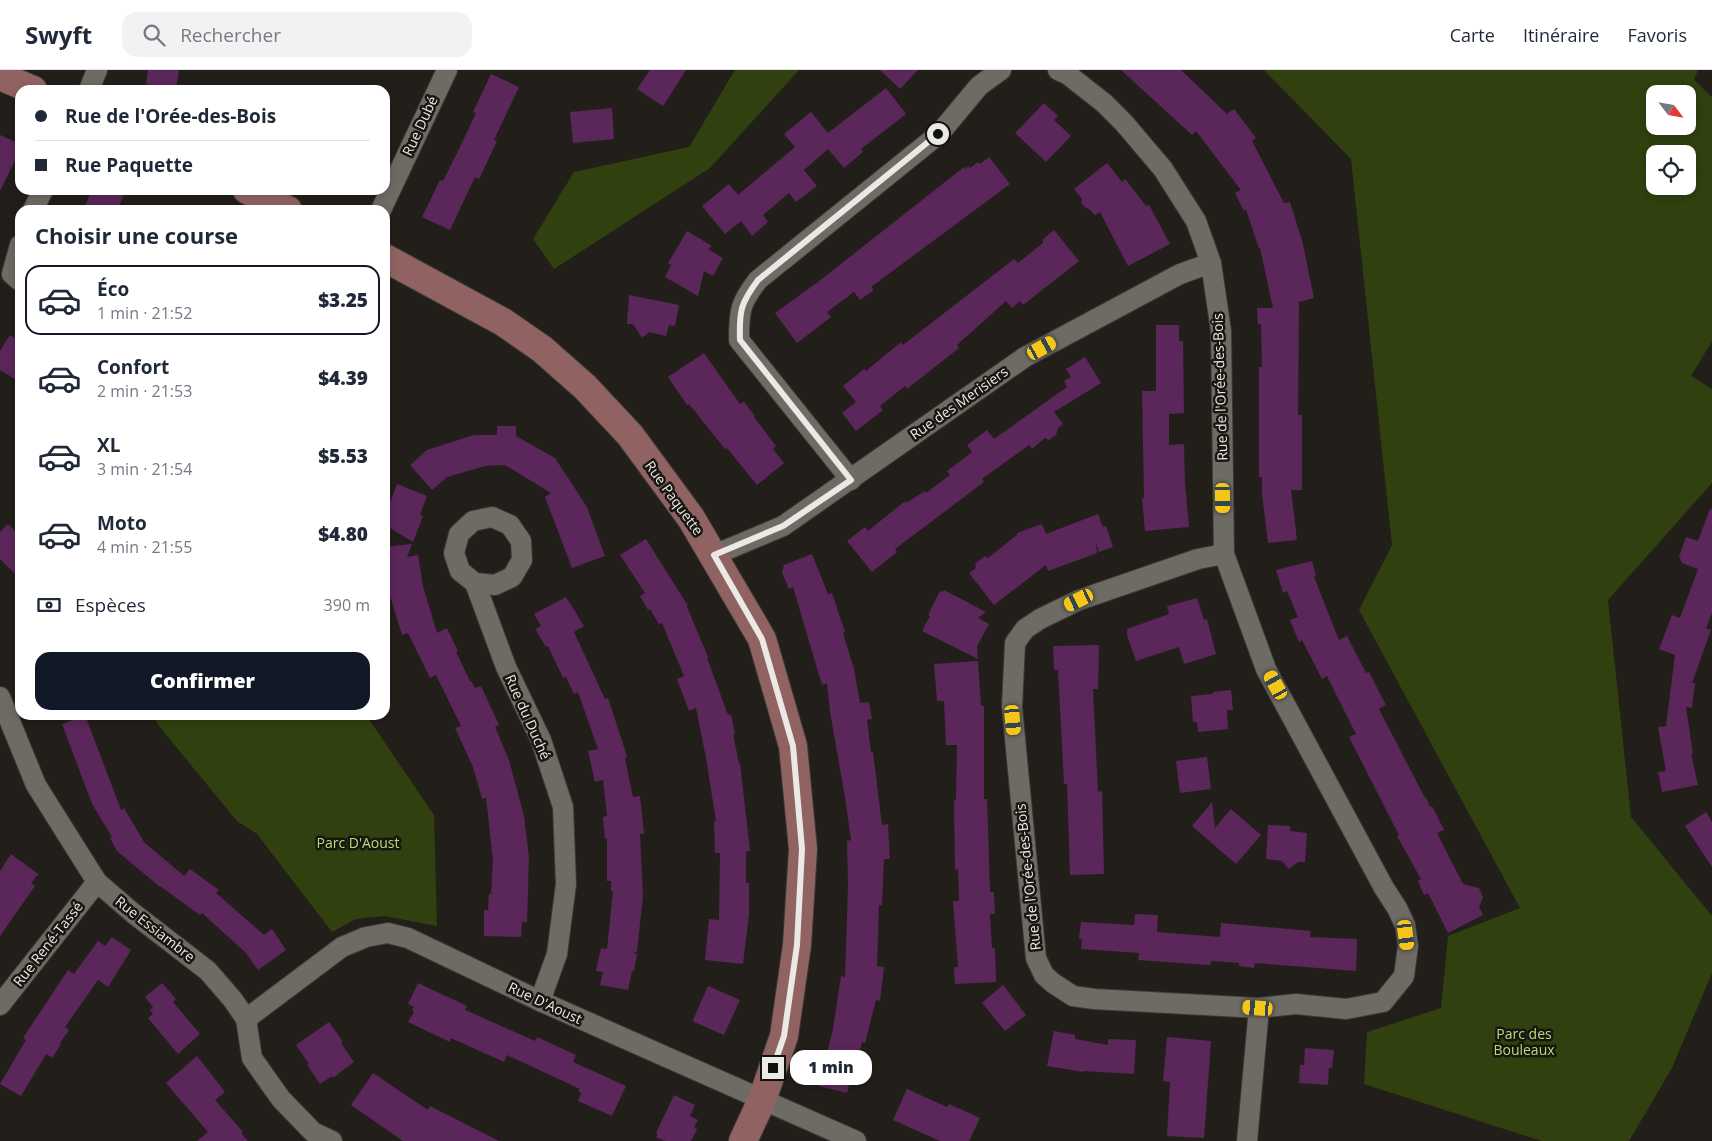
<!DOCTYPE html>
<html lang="fr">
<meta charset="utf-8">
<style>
body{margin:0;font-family:"Open Sans",sans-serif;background:#f2f2f3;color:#1f2937;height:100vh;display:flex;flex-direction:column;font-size:19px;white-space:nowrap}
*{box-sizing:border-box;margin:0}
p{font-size:16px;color:#747a83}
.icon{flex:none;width:28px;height:28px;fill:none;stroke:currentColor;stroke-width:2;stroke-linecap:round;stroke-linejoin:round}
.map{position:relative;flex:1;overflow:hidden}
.drawer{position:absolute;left:15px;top:135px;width:375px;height:515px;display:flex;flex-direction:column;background:#fff;border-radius:15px;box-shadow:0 2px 8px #0003}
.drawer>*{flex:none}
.hud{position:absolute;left:15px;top:15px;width:375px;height:110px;border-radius:15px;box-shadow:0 2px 8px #0003;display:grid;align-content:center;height:110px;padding:0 20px;background:#fff}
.needle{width:32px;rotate:121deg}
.controls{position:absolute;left:1646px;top:15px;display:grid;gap:10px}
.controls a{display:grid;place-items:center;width:50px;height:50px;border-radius:10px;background:#fff;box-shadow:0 2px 8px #0003;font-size:25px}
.end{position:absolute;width:22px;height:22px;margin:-11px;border:6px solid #eae9e5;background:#111;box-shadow:0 0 0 2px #111}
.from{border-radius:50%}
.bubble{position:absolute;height:35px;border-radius:15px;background:#fff;box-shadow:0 2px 8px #0003;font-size:16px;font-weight:800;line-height:35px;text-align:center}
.car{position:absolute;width:15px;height:30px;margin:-15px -8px;border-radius:6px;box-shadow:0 0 4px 1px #0007;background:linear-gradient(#f5c518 24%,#345 0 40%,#f5c518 0 76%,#345 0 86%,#f5c518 0)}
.hud b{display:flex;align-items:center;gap:18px;height:48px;font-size:19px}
.hud b+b{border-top:1px solid #e0e1e3}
.hud i{width:12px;height:12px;background:#1f2937}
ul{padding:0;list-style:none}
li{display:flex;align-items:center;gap:15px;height:70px;margin:0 10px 8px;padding:0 10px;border:2px solid transparent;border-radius:15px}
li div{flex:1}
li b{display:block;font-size:19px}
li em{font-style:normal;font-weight:800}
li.current{border-color:#111827}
li>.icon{width:45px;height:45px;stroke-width:1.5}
h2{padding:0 20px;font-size:22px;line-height:60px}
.pay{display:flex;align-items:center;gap:12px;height:55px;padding:0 20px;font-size:19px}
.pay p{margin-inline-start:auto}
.button{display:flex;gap:10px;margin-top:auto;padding:10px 20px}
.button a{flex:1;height:58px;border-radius:15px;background:#111827;color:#fff;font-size:20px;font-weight:800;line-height:58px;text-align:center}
header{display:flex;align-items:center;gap:30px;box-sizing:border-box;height:70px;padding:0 25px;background:#fff;border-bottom:1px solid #e0e1e3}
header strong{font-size:24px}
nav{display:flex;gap:28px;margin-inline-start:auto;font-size:18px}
.search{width:350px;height:45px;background:#f2f2f3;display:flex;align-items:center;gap:12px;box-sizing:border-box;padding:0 18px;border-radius:15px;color:#747a83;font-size:19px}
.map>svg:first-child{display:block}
.green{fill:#30400e;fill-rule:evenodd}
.building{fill:#5b265a}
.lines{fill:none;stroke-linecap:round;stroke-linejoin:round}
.street-casing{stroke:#3c3a36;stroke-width:22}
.secondary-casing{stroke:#3c3a36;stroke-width:30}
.street{stroke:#6e6b64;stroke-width:20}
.secondary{stroke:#906362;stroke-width:28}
.route{stroke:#eae9e5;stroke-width:6}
.labels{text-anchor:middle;stroke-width:5;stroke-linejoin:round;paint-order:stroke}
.street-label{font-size:14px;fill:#eae9e5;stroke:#181611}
.park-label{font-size:14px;fill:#b8dd77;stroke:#181611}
</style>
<header>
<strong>Swyft</strong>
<div class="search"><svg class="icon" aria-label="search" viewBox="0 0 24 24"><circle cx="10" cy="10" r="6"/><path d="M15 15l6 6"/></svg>Rechercher</div>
<nav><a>Carte</a><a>Itinéraire</a><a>Favoris</a></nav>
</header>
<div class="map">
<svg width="1712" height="1071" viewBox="0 0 1712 1071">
<rect width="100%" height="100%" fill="#221f1a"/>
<g class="green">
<path d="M735,0H799L710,98L554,199L533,169L574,102L689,77Z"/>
<path d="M1264,0H1698L1694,10L1712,27V271L1691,306L1712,319V413L1608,530L1631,747L1712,846V903L1672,998L1629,1071H1542L1364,1014L1367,962L1441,938L1448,866L1520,838L1359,540L1392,475L1351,89ZM1655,24H1688V56H1655ZM1655,84H1688V116H1655Z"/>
<path d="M154,645H366L434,745L437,856L384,846L356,849L332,862L257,764L237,751L158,655Z"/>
</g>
<g class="building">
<path d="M148,0H179L176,19L146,14Z"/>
<path d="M650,0H686L663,36L637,19Z"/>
<path d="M880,0H918L900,19Z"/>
<path d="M1121,0H1181L1227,44L1234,39L1256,68L1252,71L1284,133L1290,132L1303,174L1314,228L1299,232L1298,345H1302V420H1291L1297,470L1268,473L1262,424V407H1259V297H1262L1261,254H1258L1257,238H1273L1260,178L1259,179L1246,139L1244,141L1235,123L1241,120L1196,61L1192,65Z"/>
<path d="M491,4L519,17L494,70L497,71L479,109L475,107L450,160L422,147L440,110L443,111L459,79L476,43L473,42Z"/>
<path d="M886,18L906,44L861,79L863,82L844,98L828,79L804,100L817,116L796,132L789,123L763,145L768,152L752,166L741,151L725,164L702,136L729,114L738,125L795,77L784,64L811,42L828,63Z"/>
<path d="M1044,33L1058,46L1054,50L1071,66L1046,92L1015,63Z"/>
<path d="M612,38L614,69L573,73L570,42Z"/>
<path d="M0,65L20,74V80L0,121Z"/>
<path d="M989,87L1010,114L871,217L874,220L860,230L854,222L827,242L831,247L797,273L775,243L818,212L964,97L965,99L968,96L970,98L978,92L980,94Z"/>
<path d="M1107,93L1122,112L1125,109L1146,136L1149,135L1170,174L1128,196L1100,142L1095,145L1089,139L1086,138L1081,133L1082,129L1074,119Z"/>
<path d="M92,120H126L117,140H83Z"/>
<path d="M1054,160L1079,191L1023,235L1020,231L1012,238L1006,231L957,275L959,278L907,319L905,316L880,336L883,340L856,361L842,343L856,332L843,316L864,299L866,301L901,272L903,275L1014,189L1018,193L1043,173V169Z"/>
<path d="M687,161L712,176L708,179L723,188L713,206L704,201L698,226L665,207L671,195L668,193Z"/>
<path d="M629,225L679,235L675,256L669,255L666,266L649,262L642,268L633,254H627Z"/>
<path d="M1156,255H1179V271H1183L1184,343L1169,344V375L1184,374L1185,413L1189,457L1145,461L1142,428H1144L1142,321H1156Z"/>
<path d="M10,265L20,271V312L0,300V281Z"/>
<path d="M704,283L740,334L744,332L755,346L754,347L776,376L773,379L784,393L757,415L727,378L725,379L689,334L687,335L668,307Z"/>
<path d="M1085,287L1101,313L1054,342L1063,354L1058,358L1056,365L1049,370L1045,368L1032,379L1029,375L982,409L984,412L895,479L897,482L872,502L847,471L865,457L868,461L905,431L906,433L925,421L926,423L950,405L947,401L972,382L967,375L987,360L994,369L1067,317L1064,311L1071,307L1066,299Z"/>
<path d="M497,356H516V366L555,388L587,437L605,486L572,498L545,427L551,423L505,395L485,396L447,407L432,420L410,395L427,380L474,365H497Z"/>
<path d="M397,414L427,426L420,445L423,446L413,472L385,455V446Z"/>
<path d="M1710,439H1712V543L1706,558L1711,560L1692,613H1695L1692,638L1686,637L1693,684H1691L1698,715L1662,722L1658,702L1666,701L1658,657L1666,656L1675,585L1659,579L1672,545L1680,548L1698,499L1682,493L1679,487L1686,467L1698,471Z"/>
<path d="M1098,444L1103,457L1106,456L1113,477L1099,482L1096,473L1097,483L1048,501L1046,495L994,535L969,503L976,498L975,494L985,486L988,488L1017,465V463L1042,454L1046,464Z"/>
<path d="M8,454L20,466V509L0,489V462Z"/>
<path d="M646,469L688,536L687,537L708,587L707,588L728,645L731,644L735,664H733L739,693H740L750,781H746V813H749V845L743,894L705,890L709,849L719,850L720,783H715L714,751H716L706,688L696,638L689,641L677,609L684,606L662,553L659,554L650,539L648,540L640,526L645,523L620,485Z"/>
<path d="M412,474L407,487L418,485L423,516L437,563L447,558L458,581L456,582L470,611H471L475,618L481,616L499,655L495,657L509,690L524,746L529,787L527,852H522L521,867L484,866V840H488L489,824H491L493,790L486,728L482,729L473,697L455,658L461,656L436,605L430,608L408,563L402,565L387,516L385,477Z"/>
<path d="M812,484L828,524L832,523L845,562L843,563L854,599L860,633L869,632L872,649L867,650L871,682H873L882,755L888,754L890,789H884L882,835H879L877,896L884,897L880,931L876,930L865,973L862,972L853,1007L851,1006L847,1023L819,1016L833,959L841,906L845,907L848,817L847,771L851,770L845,727L830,642L827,613L822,615L793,517L789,519L782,502L784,495Z"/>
<path d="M1312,491L1316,506L1314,507L1339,570L1347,566L1366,603L1369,602L1386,635L1379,639L1425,728L1426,727L1430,737L1432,736L1444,760L1437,763L1463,814L1479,818L1483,827L1479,837L1483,845L1448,863L1428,823L1424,825L1418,811L1421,809L1397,766L1399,765L1349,667L1356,664L1327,606L1322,609L1302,570L1299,572L1290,550L1298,547L1287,521L1283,523L1276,500Z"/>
<path d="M944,520L986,542L978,548L989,554L977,576L978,589L922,561L930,546L928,545L940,521L942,522Z"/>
<path d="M566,527L584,556L574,562L605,629L608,628L624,677L627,687L625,688L633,727L640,726L644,764H640L643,825L637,882H633L637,884L634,901H632L628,920L600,915L603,902L596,901L601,878L607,879L613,821H611V811H607V768L605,769L603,747L607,746L603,710L595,712L588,681L598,679L578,622L574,624L566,607L563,608L548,576L546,577L535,559L541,556L534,544Z"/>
<path d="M1197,528L1204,550L1207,549L1216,584L1184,594L1179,577L1136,591L1127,565V559L1169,544L1167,536Z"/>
<path d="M1099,575L1098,619H1093L1098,722L1102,721L1104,804L1070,805L1067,714H1064L1058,600H1054L1053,576Z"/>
<path d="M978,591L981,636H984V729H987L990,822H994L995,844H990L992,878H995L996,912L955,914L954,897H958L953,831H959L958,800L955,799L954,731L956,730L957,675H946L944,631H937L934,594Z"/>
<path d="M1231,620L1233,640H1227L1228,659L1198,662L1197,652H1193L1191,626L1213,624V622Z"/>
<path d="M85,645L121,740L124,738L144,772L184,806L190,799L219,820L216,823L264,865L272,859L286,880L258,900L246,883L202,843L200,845L160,816V817L117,781L110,768L112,767L92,734L62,654Z"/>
<path d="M1207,687L1211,719L1180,723L1176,691Z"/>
<path d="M1212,732L1215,758L1231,739L1261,765L1236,794L1192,756Z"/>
<path d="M1706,742L1712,752V797L1685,756Z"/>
<path d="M1268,755L1290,756V761L1307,763L1305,792H1298L1289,799L1282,791L1266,789Z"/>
<path d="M11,784L38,804L31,813L35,816L0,866V801Z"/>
<path d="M1135,844L1158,845L1157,862L1220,867L1221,853L1311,861L1310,867L1357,869L1356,901L1255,893L1254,898L1239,896V893L1211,891L1210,895L1138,890L1139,883L1081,879L1082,870L1079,868L1081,852L1134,855Z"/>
<path d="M112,867L131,880L108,917L98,910L65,957L69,960L60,973L61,974L52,988L46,984L21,1026L0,1014L26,970L23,968L68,900L74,904L98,871L105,876Z"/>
<path d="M162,913L176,929L173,932L200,964L178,984L148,948L153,944L150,940L153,937L145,927Z"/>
<path d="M418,913L467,936L465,940L535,971L537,967L576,985L573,992L626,1016L612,1046L578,1031L581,1023L578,1021L580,1019L507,985L504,992L451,968L450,972L408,952L414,942L412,940L414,937L408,934Z"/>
<path d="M1003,915L1026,945L1005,961L982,933Z"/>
<path d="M708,916L740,930L724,965L694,952L693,950Z"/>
<path d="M329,952L343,972L341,973L354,992L333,1008L332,1006L320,1014L307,995L309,994L296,975Z"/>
<path d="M1054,961L1075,965V969L1108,975V969L1136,970L1134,1004L1083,1001V1002L1047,996Z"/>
<path d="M1167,967L1211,971L1204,1068L1167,1066L1170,1012L1163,1011Z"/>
<path d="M1305,978L1334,980L1332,998H1329L1328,1015L1299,1013L1300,995H1304Z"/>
<path d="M197,986L225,1022L215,1030L243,1062L241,1063L248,1071H197L208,1062L166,1013Z"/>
<path d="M373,1003L428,1040L430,1036L499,1071H403L351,1035Z"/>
<path d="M907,1019L947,1037L949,1034L980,1048L969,1071H940L893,1050Z"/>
<path d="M674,1025L695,1035L690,1046L698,1050L694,1057L697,1059L691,1071H665L656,1067L658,1064L656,1063Z"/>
</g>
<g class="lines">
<defs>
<g id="street">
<path d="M1058,0L1067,4L1104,33L1124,53L1163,99L1196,151L1211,193L1221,261L1224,484L1266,599L1384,818L1397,838L1405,855L1408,876L1404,906L1383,932L1346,939L1296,934L1259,938L1094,929L1073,926L1053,913L1044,905L1036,888L1012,637L1015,573L1025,559L1040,549L1079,530L1198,489L1224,484"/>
<path d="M89,20L97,0"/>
<path d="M33,140L43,120"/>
<path d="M381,140L447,0"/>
<path d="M20,175L12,204L20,211"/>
<path d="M851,410L739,270C739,241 740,233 758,210L939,64L979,16L1001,0"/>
<path d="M714,485L783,456L1025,287L1180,204L1211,193"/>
<path d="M475,513L495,515L512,507L522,490L521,471L510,455L492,447L473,451L459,464L454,483L460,501L475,513L506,597L541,670L563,737L566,814L557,884L540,931"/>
<path d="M0,627L36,715L97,812L133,843L208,901L233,930L246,949L252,988L281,1029L313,1062L332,1071"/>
<path d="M0,935L97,812"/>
<path d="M246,949L342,877L366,867L388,863L408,868L540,931L856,1071"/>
<path d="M1247,1071L1259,938"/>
</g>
<g id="secondary">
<path d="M0,6L33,20"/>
<path d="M247,120L288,140"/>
<path d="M385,188L503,252L542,279L585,317L630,365L691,448L762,569L793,676L803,779L797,875L784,966L762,1030L743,1071"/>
</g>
</defs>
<use href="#street" class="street-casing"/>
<use href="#secondary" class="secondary-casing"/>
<use href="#street" class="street"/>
<use href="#secondary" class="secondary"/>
</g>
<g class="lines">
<path class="route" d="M773,998L784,966L797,875L802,779L793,676L762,569L714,485L783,456L851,410L740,270C739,240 741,233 758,210L938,64"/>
</g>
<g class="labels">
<g class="street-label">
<text transform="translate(420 56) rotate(-65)" y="5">Rue Dubé</text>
<text transform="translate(1220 317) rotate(-92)" y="5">Rue de l'Orée-des-Bois</text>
<text transform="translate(959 333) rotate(-35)" y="5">Rue des Merisiers</text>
<text transform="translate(674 428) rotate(54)" y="5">Rue Paquette</text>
<text transform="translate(528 647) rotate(66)" y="5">Rue du Duché</text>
<text transform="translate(1028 807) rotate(-96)" y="5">Rue de l'Orée-des-Bois</text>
<text transform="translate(155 859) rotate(38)" y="5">Rue Essiambre</text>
<text transform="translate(48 874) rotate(-52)" y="5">Rue René-Tassé</text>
<text transform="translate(545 933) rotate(25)" y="5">Rue D'Aoust</text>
</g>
<g class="park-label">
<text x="358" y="778">Parc D'Aoust</text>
<text x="1524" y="969">Parc des<tspan x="1524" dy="16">Bouleaux</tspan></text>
</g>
</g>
</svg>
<div class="controls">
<a><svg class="needle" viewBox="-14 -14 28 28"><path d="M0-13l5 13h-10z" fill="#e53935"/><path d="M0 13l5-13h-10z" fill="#747a83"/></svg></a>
<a><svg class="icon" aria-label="locate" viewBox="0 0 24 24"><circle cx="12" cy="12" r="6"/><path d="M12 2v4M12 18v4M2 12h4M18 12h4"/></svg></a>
</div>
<i class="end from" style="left:938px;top:64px"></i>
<i class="end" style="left:773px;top:998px"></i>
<div class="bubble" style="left:790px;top:980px;width:82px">1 min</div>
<i class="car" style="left:1042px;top:278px;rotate:61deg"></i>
<i class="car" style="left:1223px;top:428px;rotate:179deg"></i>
<i class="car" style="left:1079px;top:530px;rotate:244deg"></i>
<i class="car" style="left:1276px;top:615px;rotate:331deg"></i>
<i class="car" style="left:1013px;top:650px;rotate:175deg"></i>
<i class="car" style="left:1406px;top:865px;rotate:173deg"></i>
<i class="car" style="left:1258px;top:938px;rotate:274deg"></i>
<div class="hud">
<b><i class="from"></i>Rue de l'Orée-des-Bois</b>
<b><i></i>Rue Paquette</b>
</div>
<section class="drawer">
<h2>Choisir une course</h2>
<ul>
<li class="current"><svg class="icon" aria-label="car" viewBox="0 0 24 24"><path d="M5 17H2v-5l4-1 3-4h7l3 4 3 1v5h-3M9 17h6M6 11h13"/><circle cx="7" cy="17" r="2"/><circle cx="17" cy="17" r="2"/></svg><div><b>Éco</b><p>1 min · 21:52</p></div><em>$3.25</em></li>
<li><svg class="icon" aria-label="car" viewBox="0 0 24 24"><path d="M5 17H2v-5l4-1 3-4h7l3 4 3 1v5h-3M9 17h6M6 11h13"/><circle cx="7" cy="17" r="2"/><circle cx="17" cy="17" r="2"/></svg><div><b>Confort</b><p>2 min · 21:53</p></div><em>$4.39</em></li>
<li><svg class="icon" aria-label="car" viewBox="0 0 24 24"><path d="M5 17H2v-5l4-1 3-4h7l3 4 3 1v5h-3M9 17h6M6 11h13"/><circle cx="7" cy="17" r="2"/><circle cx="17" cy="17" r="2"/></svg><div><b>XL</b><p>3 min · 21:54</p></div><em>$5.53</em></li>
<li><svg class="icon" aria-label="car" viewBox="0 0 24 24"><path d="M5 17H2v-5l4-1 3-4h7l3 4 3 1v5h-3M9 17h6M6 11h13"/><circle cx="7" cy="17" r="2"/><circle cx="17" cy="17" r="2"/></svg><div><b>Moto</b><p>4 min · 21:55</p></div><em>$4.80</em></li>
</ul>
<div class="pay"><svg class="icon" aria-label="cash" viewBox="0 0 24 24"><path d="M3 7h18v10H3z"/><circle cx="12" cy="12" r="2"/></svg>Espèces<p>390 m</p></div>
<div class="button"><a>Confirmer</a></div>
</section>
</div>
